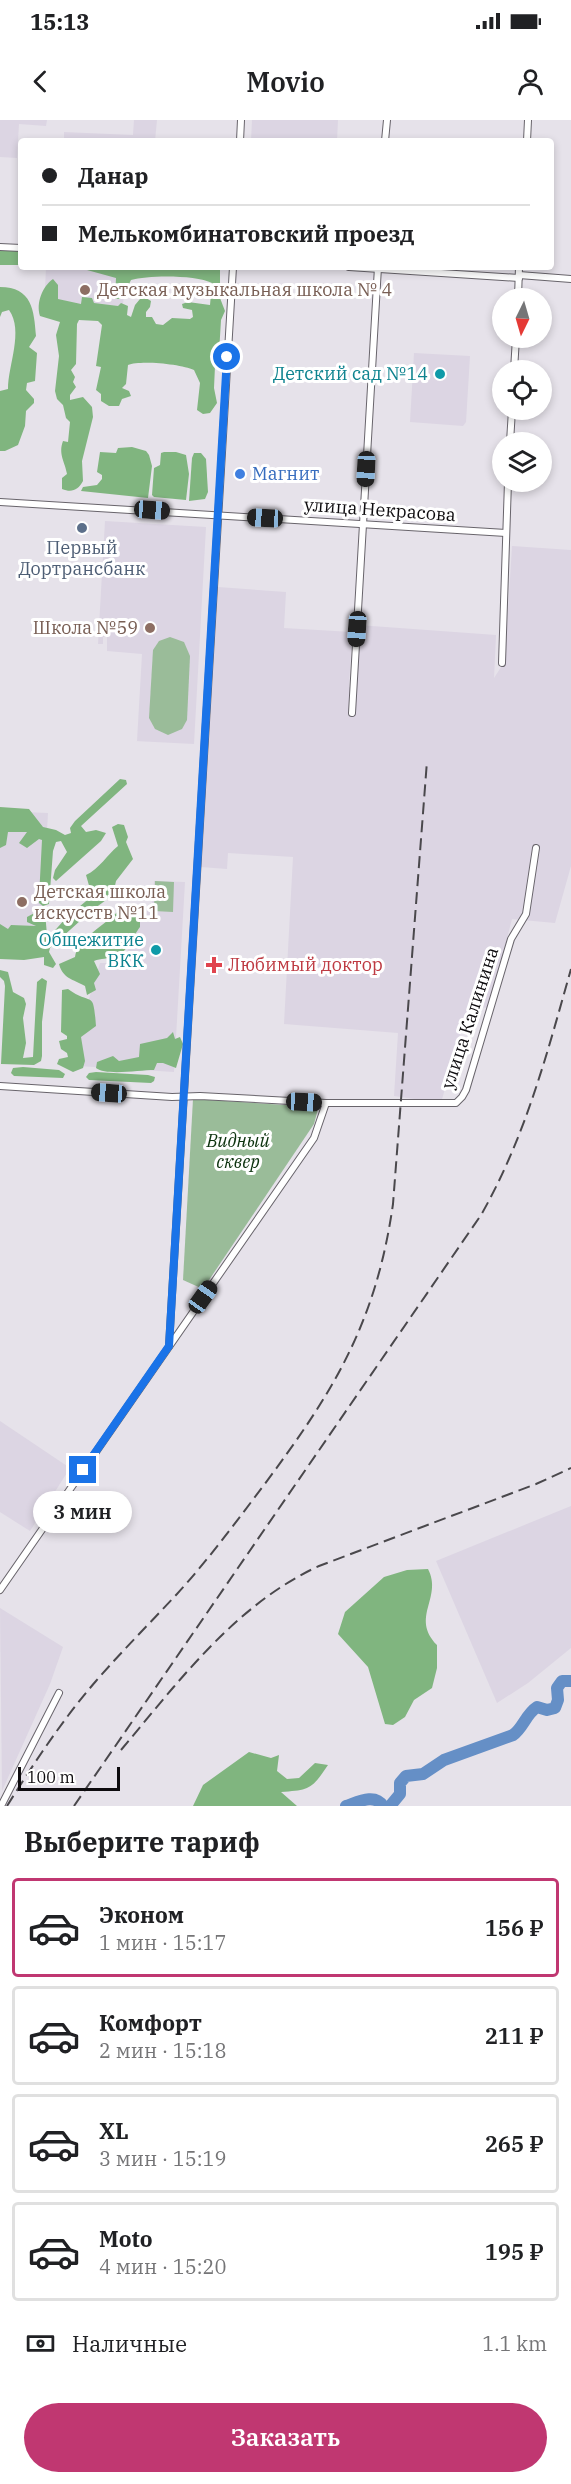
<!DOCTYPE html>
<html lang="ru">
<meta charset="utf-8">
<style>
body{margin:0;font-family:"IBM Plex Serif",serif;background:#f6f6f6;color:#202124;height:100vh;display:flex;flex-direction:column;font-size:22px;white-space:nowrap}
*{box-sizing:border-box;margin:0}
p{font-size:20px;color:#757577}
.icon{flex:none;width:33px;height:33px;fill:none;stroke:currentColor;stroke-width:2;stroke-linecap:round;stroke-linejoin:round}
.map{position:relative;height:1686px;overflow:hidden}
.sheet{display:flex;flex-direction:column;background:#fff;flex:1}
.sheet>*{flex:none}
.hud{position:absolute;left:18px;top:18px;width:536px;height:132px;border-radius:6px;box-shadow:0 3px 9px #0003;display:grid;align-content:center;height:132px;padding:0 24px;background:#fff}
.needle{width:39px;rotate:185deg}
.tools{position:absolute;left:492px;top:168px;display:grid;gap:12px}
.tools a{display:grid;place-items:center;width:60px;height:60px;border-radius:50%;background:#fff;box-shadow:0 3px 9px #0003;font-size:30px}
.scale{position:absolute;left:18px;bottom:15px;width:102px;box-sizing:border-box;padding-left:6px;border:3px solid #0d0b0e;border-top:0;font-size:16px;line-height:21px;white-space:nowrap;color:#0d0b0e;-webkit-text-stroke:4px #fff;paint-order:stroke}
.end{position:absolute;width:27px;height:27px;margin:-14px;border:8px solid #1a73e8;background:#fff;box-shadow:0 0 0 3px #fff}
.from{border-radius:50%}
.bubble{position:absolute;height:42px;border-radius:21px;background:#fff;box-shadow:0 3px 9px #0003;font-size:20px;font-weight:600;line-height:42px;text-align:center}
.car{position:absolute;width:18px;height:36px;margin:-18px -9px;border-radius:8px;box-shadow:0 0 4px 2px #0007;background:linear-gradient(#222 24%,#8ab4d8 0 40%,#222 0 76%,#8ab4d8 0 86%,#222 0)}
.hud b{display:flex;align-items:center;gap:21px;height:57px;font-size:22px}
.hud b+b{border-top:2px solid #e0e0e0}
.hud i{width:15px;height:15px;background:#202124}
ul{padding:0;list-style:none}
li{display:flex;align-items:center;gap:18px;height:99px;margin:0 12px 9px;padding:0 12px;border:3px solid #e0e0e0;border-radius:6px}
li div{flex:1}
li b{display:block;font-size:22px}
li em{font-style:normal;font-weight:600}
li.on{border-color:#c03771}
li>.icon{width:54px;height:54px;stroke-width:1.5}
h2{padding:0 24px;font-size:27px;line-height:72px}
.pay{display:flex;align-items:center;gap:15px;height:66px;padding:0 24px;font-size:22px}
.pay p{margin-inline-start:auto}
.button{display:flex;gap:12px;margin-top:auto;padding:12px 24px}
.button a{flex:1;height:69px;border-radius:36px;background:#c03771;color:#fff;font-size:24px;font-weight:600;line-height:69px;text-align:center}
.status{display:flex;justify-content:space-between;align-items:center;height:42px;padding:0 30px;background:#fff;direction:ltr}
.status svg{height:16px;fill:currentColor}
header{display:flex;justify-content:space-between;align-items:center;height:78px;padding:0 24px;background:#fff;font-size:27px;font-weight:600}
.map>svg:first-child{display:block}
.built{fill:#dcd5e3}
.green{fill:#9abc99}
.forest{fill:#80b57f}
.lines{fill:none;stroke-linecap:round;stroke-linejoin:round}
.river{stroke:#658fc6;stroke-width:12}
.minor-casing{stroke:#68646b;stroke-width:8}
.minor{stroke:#fff;stroke-width:6}
.rail{stroke:#4a484c;stroke-width:2;stroke-dasharray:12 6;stroke-linecap:butt}
.route{stroke:#1a73e8;stroke-width:8}
.education-dot{fill:#8d6e63;stroke:#fff;stroke-width:2}
.culture-dot{fill:#0f9aa8;stroke:#fff;stroke-width:2}
.shop-dot{fill:#3f7fe0;stroke:#fff;stroke-width:2}
.service-dot{fill:#5c6f8a;stroke:#fff;stroke-width:2}
.health-dot{fill:#e0444e;stroke:#fff;stroke-width:2}
.labels{text-anchor:middle;stroke-width:6;stroke-linejoin:round;paint-order:stroke}
.education-label{font-size:18px;fill:#785e54;stroke:#fff;text-anchor:start}
.culture-label{font-size:18px;fill:#0d838f;stroke:#fff;text-anchor:end}
.shop-label{font-size:18px;fill:#366cbe;stroke:#fff;text-anchor:start}
.street-label{font-size:18px;fill:#0d0b0e;stroke:#fff}
.service-label{font-size:18px;fill:#4e5e75;stroke:#fff}
.health-label{font-size:18px;fill:#be3a42;stroke:#fff;text-anchor:start}
.park-label{font-size:18px;font-style:italic;fill:#0d330f;stroke:#fff}
</style>
<div class="status"><b>15:13</b><svg viewBox="0 0 49 12"><path d="M0 12V9h3v3zM5 12V6h3v6zM10 12V3h3v9zM15 12V0h3v12zM26 1h20v11H26zM47 4h2v5h-2z"/></svg></div>
<header><svg class="icon" aria-label="back" viewBox="0 0 24 24"><path d="M15 5l-7 7 7 7"/></svg>Movio<svg class="icon" aria-label="person" viewBox="0 0 24 24"><circle cx="12" cy="8" r="4"/><path d="M4 21q1-7 8-7t8 7"/></svg></header>
<div class="map">
<svg width="571" height="1686" viewBox="0 0 571 1686">
<rect width="100%" height="100%" fill="#e6e2ea"/>
<g class="built">
<path d="M0,0H47L46,6L19,4L17,38L0,37Z"/>
<path d="M134,0H157L155,21H64V12L133,15Z"/>
<path d="M252,0H338L337,21H251Z"/>
<path d="M46,147H126L122,198L44,193Z"/>
<path d="M414,233L470,236L466,302L463,306L410,302Z"/>
<path d="M105,401L206,407L194,624L135,621H137L142,534L107,531V517H103V524H98Z"/>
<path d="M512,426L571,430V746L555,803L512,799L489,888L468,886L441,983L394,976L398,913L284,904L293,737L228,733L227,749L201,747L218,467L286,472L284,508L352,512L349,567H354L358,505L496,515L494,558L505,541Z"/>
<path d="M0,691L48,693L40,836L0,834Z"/>
<path d="M154,761L185,762L174,952L78,946L81,905L100,843H116L122,840L129,828L131,808L143,792L152,786Z"/>
<path d="M0,1301L70,1348L30,1411L0,1392Z"/>
<path d="M571,1386V1528L528,1563L497,1583L436,1441Z"/>
<path d="M0,1488L63,1527L50,1564L2,1671Z"/>
</g>
<g class="green">
<path d="M170,517L184,522L190,536L187,600L182,609L168,615L155,609L149,598L153,530L159,521Z"/>
<path d="M155,761L174,762L173,792L154,791Z"/>
<path d="M193,979L316,987L318,989L314,1004L203,1169L183,1160Z"/>
</g>
<g class="forest">
<path d="M0,129L21,131V145H0Z"/>
<path d="M26,147H216L220,149V178L225,191L221,200L219,233L215,246L214,268L217,283L210,293L203,294L197,290L200,263L194,250C181,244 140,240 128,245L126,264L122,268L129,271L131,276L122,279L119,286H109L101,281V274L96,270L101,247L96,246L102,205L98,201L79,200L77,204L76,244L71,250L75,257L73,262L76,267L70,275V280L83,277L92,287L93,297L82,341L83,361C78,370 72,373 62,369V358L67,354C65,342 58,334 63,321L68,322L70,302L66,298L63,285L57,279L55,271L59,236L56,215L60,202L40,196C36,183 42,167 53,159L58,165V179L81,184L82,177L92,178L94,183L118,186L121,183L128,186L127,195L131,197L135,185L140,179L146,178L151,181L150,187L146,192V197H152L156,204L163,205L172,198L190,199L193,197L192,190L183,188L182,184L188,182L210,185L212,163C196,155 149,155 131,160L122,179H115L116,158L87,150H44Z"/>
<path d="M0,167C32,167 34,190 36,216L29,227L37,233L35,261L27,263L26,270L34,279V283L26,291L25,306L18,325L5,331H0V271L8,269C8,245 24,211 9,190L2,192L0,197Z"/>
<path d="M132,327L146,331L149,335L152,346L148,378L81,371L83,367L97,365L102,359V355L97,352L100,332L116,333L118,328Z"/>
<path d="M164,332H176L186,335L189,354L186,380L154,377L152,375L154,348L160,345L161,333Z"/>
<path d="M194,333H201L206,339L208,372L205,379L189,381L192,338Z"/>
<path d="M120,659L126,660L127,664L81,706L86,712L96,710L106,713L101,721L56,761L53,758L55,750L67,732L61,721L56,722L53,731L49,784L43,786L39,783V777L42,720L39,719L27,728L19,723L27,712H8L6,725L0,728V687L29,689L43,707L56,710L65,715L71,713L70,708L75,701Z"/>
<path d="M118,704L124,705L128,717L126,722L133,739L116,761L113,775L91,791L50,828L49,832L56,844L53,848L44,845V837L24,840L0,839V804L8,809L11,805L36,806L27,802V797L40,790L45,792L47,815L49,817L66,798L92,776L86,755C99,749 107,735 118,726L112,707Z"/>
<path d="M119,790L134,792L140,799V807C133,816 127,834 114,837C108,839 101,838 94,841L100,854L94,863L96,870L87,875L85,866C73,859 63,859 59,844L75,837C77,819 107,804 119,790Z"/>
<path d="M0,850L8,852L13,872L24,878L26,884L23,898L26,923L23,938L33,937L37,862L42,858L47,861L42,902V936L41,941L34,945L1,944L5,866L4,861L0,857Z"/>
<path d="M68,869C93,887 93,868 96,906L81,917L85,941L83,948L73,952L57,944L59,939L68,937L67,933L61,929L59,921L67,919V916L61,912L62,870Z"/>
<path d="M173,912L175,919L180,917L183,924L176,948L163,943H157L154,950C140,950 106,956 96,948L97,942L113,936L119,941L139,937L140,924L167,918Z"/>
<path d="M23,947L59,950L65,954L63,958L14,956L11,953L13,948Z"/>
<path d="M96,952L148,955L155,957L154,961L151,963L89,960L86,957L89,953Z"/>
<path d="M428,1449C443,1478 410,1497 437,1525V1548L432,1568L414,1580L405,1597L393,1605L385,1604L368,1547L338,1514L345,1492L384,1457L407,1450Z"/>
<path d="M249,1632L271,1638L279,1635L277,1651L287,1659L299,1658L315,1643L328,1645C312,1669 310,1670 281,1672L297,1686H193L203,1665Z"/>
</g>
<g class="lines">
<g class="river">
<path d="M346,1686C358,1682 375,1673 383,1686"/>
<path d="M390,1686L400,1674V1663L406,1656L423,1654L444,1640L513,1615C523,1608 526,1594 537,1587L547,1590L555,1588L558,1580L557,1568L562,1561H571"/>
</g>
<defs>
<g id="minor">
<path d="M240,21L241,0"/>
<path d="M385,21L387,0"/>
<path d="M527,21L528,0"/>
<path d="M0,127L21,128"/>
<path d="M349,147L519,158"/>
<path d="M519,155L571,159"/>
<path d="M518,178L519,147"/>
<path d="M514,250L516,218"/>
<path d="M510,322L512,290"/>
<path d="M0,382L506,413"/>
<path d="M502,543L508,362"/>
<path d="M352,593L378,147"/>
<path d="M0,966L172,977L200,976L326,983H456L462,977L466,970L511,819L526,794L536,728"/>
<path d="M169,1226L233,147"/>
<path d="M0,1470L314,1018L326,983"/>
<path d="M1,1686L59,1573"/>
</g>
</defs>
<use href="#minor" class="minor-casing"/>
<use href="#minor" class="minor"/>
<g class="rail">
<path d="M121,1630C179,1561 236,1484 319,1446L536,1364L571,1348"/>
<path d="M7,1686C34,1643 63,1599 96,1561C122,1531 150,1503 177,1474C208,1440 236,1402 264,1365C334,1271 376,1203 393,1084L427,641"/>
<path d="M74,1686L481,1095C525,1018 547,934 571,849"/>
</g>
</g>
<g class="lines">
<path class="route" d="M83,1350L169,1226L227,237"/>
</g>
<g class="education-dot">
<circle cx="85" cy="170" r="6"/>
<circle cx="150" cy="508" r="6"/>
<circle cx="22" cy="782" r="6"/>
</g>
<g class="culture-dot">
<circle cx="440" cy="254" r="6"/>
<circle cx="156" cy="830" r="6"/>
</g>
<circle class="shop-dot" cx="240" cy="354" r="6"/>
<circle class="service-dot" cx="82" cy="408" r="6"/>
<path class="health-dot" d="M211 836h6v6h6v6h-6v6h-6v-6h-6v-6h6z"/>
<g class="labels">
<g class="education-label">
<text x="97" y="176">Детская музыкальная школа № 4</text>
<text x="138" y="514" text-anchor="end">Школа №59</text>
<text x="34" y="778">Детская школа<tspan x="34" dy="21">искусств №11</tspan></text>
</g>
<g class="culture-label">
<text x="428" y="260">Детский сад №14</text>
<text x="144" y="826">Общежитие<tspan x="144" dy="21">ВКК</tspan></text>
</g>
<g class="shop-label">
<text x="252" y="360">Магнит</text>
</g>
<g class="street-label">
<text transform="translate(380 390) rotate(4)" y="6">улица Некрасова</text>
<text transform="translate(470 898) rotate(-72)" y="6">улица Калинина</text>
</g>
<g class="service-label">
<text x="82" y="434">Первый<tspan x="82" dy="21">Дортрансбанк</tspan></text>
</g>
<g class="health-label">
<text x="228" y="851">Любимый доктор</text>
</g>
<g class="park-label">
<text x="238" y="1027">Видный<tspan x="238" dy="21">сквер</tspan></text>
</g>
</g>
</svg>
<div class="tools">
<a><svg class="needle" viewBox="-14 -14 28 28"><path d="M0-13l5 13h-10z" fill="#e53935"/><path d="M0 13l5-13h-10z" fill="#757577"/></svg></a>
<a><svg class="icon" aria-label="locate" viewBox="0 0 24 24"><circle cx="12" cy="12" r="6"/><path d="M12 2v4M12 18v4M2 12h4M18 12h4"/></svg></a>
<a><svg class="icon" aria-label="layers" viewBox="0 0 24 24"><path d="M12 4l9 5-9 5-9-5zM3 14l9 5 9-5"/></svg></a>
</div>
<div class="scale">100 m</div>
<i class="end from" style="left:227px;top:237px"></i>
<i class="end" style="left:83px;top:1350px"></i>
<div class="bubble" style="left:33px;top:1371px;width:99px">3 мин</div>
<i class="car" style="left:366px;top:349px;rotate:183deg"></i>
<i class="car" style="left:152px;top:390px;rotate:94deg"></i>
<i class="car" style="left:265px;top:398px;rotate:273deg"></i>
<i class="car" style="left:357px;top:509px;rotate:184deg"></i>
<i class="car" style="left:109px;top:973px;rotate:274deg"></i>
<i class="car" style="left:304px;top:982px;rotate:93deg"></i>
<i class="car" style="left:203px;top:1177px;rotate:35deg"></i>
<div class="hud">
<b><i class="from"></i>Данар</b>
<b><i></i>Мелькомбинатовский проезд</b>
</div>
</div>
<section class="sheet">
<h2>Выберите тариф</h2>
<ul>
<li class="on"><svg class="icon" aria-label="car" viewBox="0 0 24 24"><path d="M5 17H2v-5l4-1 3-4h7l3 4 3 1v5h-3M9 17h6M6 11h13"/><circle cx="7" cy="17" r="2"/><circle cx="17" cy="17" r="2"/></svg><div><b>Эконом</b><p>1 мин · 15:17</p></div><em>156 ₽</em></li>
<li><svg class="icon" aria-label="car" viewBox="0 0 24 24"><path d="M5 17H2v-5l4-1 3-4h7l3 4 3 1v5h-3M9 17h6M6 11h13"/><circle cx="7" cy="17" r="2"/><circle cx="17" cy="17" r="2"/></svg><div><b>Комфорт</b><p>2 мин · 15:18</p></div><em>211 ₽</em></li>
<li><svg class="icon" aria-label="car" viewBox="0 0 24 24"><path d="M5 17H2v-5l4-1 3-4h7l3 4 3 1v5h-3M9 17h6M6 11h13"/><circle cx="7" cy="17" r="2"/><circle cx="17" cy="17" r="2"/></svg><div><b>XL</b><p>3 мин · 15:19</p></div><em>265 ₽</em></li>
<li><svg class="icon" aria-label="car" viewBox="0 0 24 24"><path d="M5 17H2v-5l4-1 3-4h7l3 4 3 1v5h-3M9 17h6M6 11h13"/><circle cx="7" cy="17" r="2"/><circle cx="17" cy="17" r="2"/></svg><div><b>Moto</b><p>4 мин · 15:20</p></div><em>195 ₽</em></li>
</ul>
<div class="pay"><svg class="icon" aria-label="cash" viewBox="0 0 24 24"><path d="M3 7h18v10H3z"/><circle cx="12" cy="12" r="2"/></svg>Наличные<p>1.1 km</p></div>
<div class="button"><a>Заказать</a></div>
</section>
